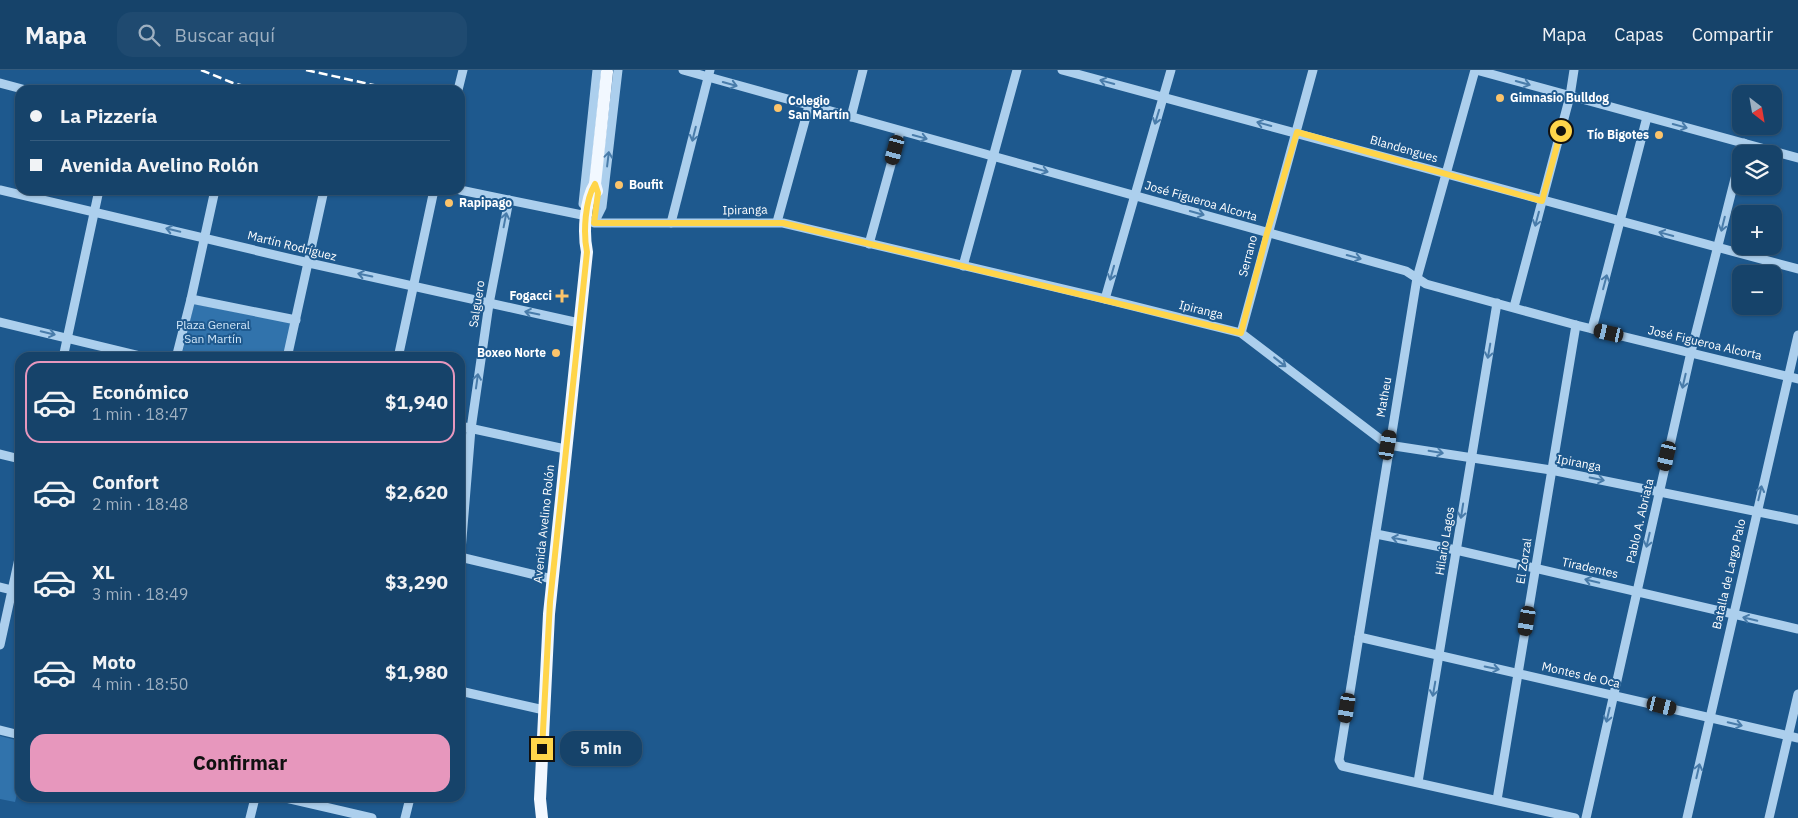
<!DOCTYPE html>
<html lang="es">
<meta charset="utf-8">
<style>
body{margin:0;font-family:"IBM Plex Sans",sans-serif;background:#1f4a70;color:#f1f3f6;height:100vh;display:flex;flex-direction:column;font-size:19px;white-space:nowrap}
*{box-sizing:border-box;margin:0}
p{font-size:16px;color:#9eb0c1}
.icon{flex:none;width:28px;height:28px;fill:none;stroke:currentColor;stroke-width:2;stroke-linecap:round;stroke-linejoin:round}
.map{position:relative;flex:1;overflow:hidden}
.panel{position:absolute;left:15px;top:282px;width:450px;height:450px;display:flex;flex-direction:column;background:#16436a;border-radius:15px;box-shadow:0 1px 4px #0004,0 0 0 1px #355c7e}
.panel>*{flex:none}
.banner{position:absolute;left:15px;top:15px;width:450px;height:110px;border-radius:15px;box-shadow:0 1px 4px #0004,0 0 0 1px #355c7e;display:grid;align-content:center;height:110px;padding:0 15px;background:#16436a}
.needle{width:32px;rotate:149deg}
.controls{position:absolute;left:1732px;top:15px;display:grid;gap:10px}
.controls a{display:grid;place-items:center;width:50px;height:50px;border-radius:10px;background:#16436a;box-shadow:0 1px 4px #0004,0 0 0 1px #355c7e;font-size:25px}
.end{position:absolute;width:22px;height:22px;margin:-11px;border:6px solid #ffd54a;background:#111;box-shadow:0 0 0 2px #111}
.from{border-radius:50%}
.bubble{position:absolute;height:35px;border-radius:15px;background:#16436a;box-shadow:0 1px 4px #0004,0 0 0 1px #355c7e;font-size:16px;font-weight:800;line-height:35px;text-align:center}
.car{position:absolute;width:15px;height:30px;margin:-15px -8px;border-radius:6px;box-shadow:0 0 4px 1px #0007;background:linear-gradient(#222 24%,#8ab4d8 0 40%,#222 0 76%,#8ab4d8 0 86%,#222 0)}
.banner b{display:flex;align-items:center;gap:18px;height:48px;font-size:19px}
.banner b+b{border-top:1px solid #355c7e}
.banner i{width:12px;height:12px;background:#f1f3f6}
ul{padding:9px 0 0;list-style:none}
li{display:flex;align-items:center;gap:15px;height:82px;margin:0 10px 8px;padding:0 5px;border:2px solid transparent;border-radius:15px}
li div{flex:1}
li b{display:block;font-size:19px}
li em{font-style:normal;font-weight:800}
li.selected{border-color:#e797bd}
li>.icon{width:45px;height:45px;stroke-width:1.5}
.primary-button{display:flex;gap:10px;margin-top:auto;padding:10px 15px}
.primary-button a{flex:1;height:58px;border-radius:15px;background:#e797bd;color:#111;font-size:20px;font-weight:800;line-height:58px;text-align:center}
header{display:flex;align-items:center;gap:30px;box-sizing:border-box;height:70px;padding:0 25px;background:#16436a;border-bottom:1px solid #355c7e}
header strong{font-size:24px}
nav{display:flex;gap:28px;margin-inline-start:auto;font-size:18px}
.search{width:350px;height:45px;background:#1f4a70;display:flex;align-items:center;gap:12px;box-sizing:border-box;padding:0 18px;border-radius:15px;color:#9eb0c1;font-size:19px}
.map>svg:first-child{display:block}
.green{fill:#3173ac}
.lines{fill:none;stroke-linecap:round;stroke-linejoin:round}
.minor{stroke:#accfed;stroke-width:9}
.major{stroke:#f2f8ff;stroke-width:12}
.rail{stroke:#fff;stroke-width:2.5;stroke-dasharray:9 4;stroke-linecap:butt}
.oneway{stroke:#497caa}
.route{stroke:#ffd54a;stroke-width:6}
.poi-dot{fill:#fcc46b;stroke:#1e598e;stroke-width:2}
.labels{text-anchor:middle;stroke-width:4;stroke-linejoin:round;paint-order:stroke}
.poi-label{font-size:12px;font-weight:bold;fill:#fff;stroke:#1e598e;text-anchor:start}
.street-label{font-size:12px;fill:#fff;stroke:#1e598e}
.park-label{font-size:12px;fill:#d1e7f9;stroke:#1e598e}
</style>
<header>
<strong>Mapa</strong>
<div class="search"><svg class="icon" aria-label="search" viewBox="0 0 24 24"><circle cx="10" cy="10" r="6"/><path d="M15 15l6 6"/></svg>Buscar aquí</div>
<nav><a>Mapa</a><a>Capas</a><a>Compartir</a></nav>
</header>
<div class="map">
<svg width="1798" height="748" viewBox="0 0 1798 748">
<rect width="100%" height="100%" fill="#1e598e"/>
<g class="green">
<path d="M194,234L292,253L284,287L181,288Z"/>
<path d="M0,666L20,671V712L15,732L0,729Z"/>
</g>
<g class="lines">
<g class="minor">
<path d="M618,0L602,137L594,153H783L1105,229L1241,263L1388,375L1551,400L1798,450"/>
<path d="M683,0L1406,201L1426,214L1576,255L1798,309"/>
<path d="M1062,0L1798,199"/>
<path d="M1475,0L1417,208L1339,690L1342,696L1575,748"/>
<path d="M1476,0L1798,88"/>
<path d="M0,13L26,20"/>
<path d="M458,20L463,0"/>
<path d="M851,47L863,0"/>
<path d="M0,120L309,193L579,253"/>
<path d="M460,120L582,145"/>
<path d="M583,134L597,0"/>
<path d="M777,152L809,36"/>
<path d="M671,153L710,0"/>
<path d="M869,174L900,62"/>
<path d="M963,196L1017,0"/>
<path d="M191,229L296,250"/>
<path d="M1105,229L1171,0"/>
<path d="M1514,237L1570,26L1574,0"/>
<path d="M0,252L149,288"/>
<path d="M1592,259L1647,47"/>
<path d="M1241,263L1313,0"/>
<path d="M63,288L99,120"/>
<path d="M176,288L191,229L215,120"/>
<path d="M287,288L324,120"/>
<path d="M398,288L434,120"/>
<path d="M460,356L565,379"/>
<path d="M0,384L20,389"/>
<path d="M1376,464L1456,480L1798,559"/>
<path d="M460,487L552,509"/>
<path d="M460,493L471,359L489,234L509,130"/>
<path d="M0,517L20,522"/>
<path d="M1359,567L1798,668"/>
<path d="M0,575L20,484"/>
<path d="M460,621L544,640"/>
<path d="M0,660L20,665"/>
<path d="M1418,712L1497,233"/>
<path d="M286,728L372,748"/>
<path d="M1497,730L1576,255"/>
<path d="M250,748L255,728"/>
<path d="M405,748L410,728"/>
<path d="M1586,748L1691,282L1744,73"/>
<path d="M1687,748L1798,265"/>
<path d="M1769,748L1798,624"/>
</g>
<g class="major">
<path d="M597,121L595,114L607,2"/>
<path d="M542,748L540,729L549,544L587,182C583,163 585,130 595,114"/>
</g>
<g class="rail">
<path d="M201,0L233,13L259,20"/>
<path d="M306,0L396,20"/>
</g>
</g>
<defs><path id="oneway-shaft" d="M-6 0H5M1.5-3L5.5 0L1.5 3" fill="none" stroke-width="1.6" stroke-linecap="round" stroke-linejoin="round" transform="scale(1.25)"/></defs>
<g class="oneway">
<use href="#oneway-shaft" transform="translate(1107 12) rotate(-165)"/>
<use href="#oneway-shaft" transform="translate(1523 13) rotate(16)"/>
<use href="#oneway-shaft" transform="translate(730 14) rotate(16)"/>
<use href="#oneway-shaft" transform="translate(1157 47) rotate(107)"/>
<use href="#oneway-shaft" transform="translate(1264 54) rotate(-165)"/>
<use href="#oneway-shaft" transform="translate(1680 56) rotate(15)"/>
<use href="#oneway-shaft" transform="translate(694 64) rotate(104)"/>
<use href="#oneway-shaft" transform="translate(920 67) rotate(15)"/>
<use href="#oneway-shaft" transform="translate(608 89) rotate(-83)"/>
<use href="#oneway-shaft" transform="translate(1041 100) rotate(15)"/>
<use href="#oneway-shaft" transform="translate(1197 143) rotate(16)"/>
<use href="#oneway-shaft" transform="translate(1537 149) rotate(105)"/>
<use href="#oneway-shaft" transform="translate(505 150) rotate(-79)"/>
<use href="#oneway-shaft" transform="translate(1723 154) rotate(104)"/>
<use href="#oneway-shaft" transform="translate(173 160) rotate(-167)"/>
<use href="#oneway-shaft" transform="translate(1666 164) rotate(-165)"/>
<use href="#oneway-shaft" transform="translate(1354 187) rotate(15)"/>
<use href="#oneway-shaft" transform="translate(1112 203) rotate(106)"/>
<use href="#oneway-shaft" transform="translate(365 205) rotate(-168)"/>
<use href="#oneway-shaft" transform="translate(1605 212) rotate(-75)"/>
<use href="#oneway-shaft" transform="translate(532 243) rotate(-168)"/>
<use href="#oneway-shaft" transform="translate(48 263) rotate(13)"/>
<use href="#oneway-shaft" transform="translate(1489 281) rotate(100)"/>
<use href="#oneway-shaft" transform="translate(1280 292) rotate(38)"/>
<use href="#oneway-shaft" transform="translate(477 311) rotate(-82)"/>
<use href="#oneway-shaft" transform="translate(1684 311) rotate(103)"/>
<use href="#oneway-shaft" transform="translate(1436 382) rotate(9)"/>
<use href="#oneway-shaft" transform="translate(1597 409) rotate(11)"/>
<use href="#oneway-shaft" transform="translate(1760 423) rotate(-77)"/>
<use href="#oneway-shaft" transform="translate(1462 441) rotate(99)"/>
<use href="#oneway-shaft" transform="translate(1399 469) rotate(-169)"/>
<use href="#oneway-shaft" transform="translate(1648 470) rotate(103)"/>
<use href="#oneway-shaft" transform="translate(1592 511) rotate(-167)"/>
<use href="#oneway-shaft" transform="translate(1750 549) rotate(-167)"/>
<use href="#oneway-shaft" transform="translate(1492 598) rotate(12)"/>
<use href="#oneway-shaft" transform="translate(1434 619) rotate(100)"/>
<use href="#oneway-shaft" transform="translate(1608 645) rotate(103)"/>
<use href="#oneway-shaft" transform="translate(1735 654) rotate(13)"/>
<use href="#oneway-shaft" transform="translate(1698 701) rotate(-77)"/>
</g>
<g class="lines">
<path class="route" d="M542,679L550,532L587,182C583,163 585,130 595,114L598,123L594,153H783L1241,263L1267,163L1297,62L1542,131L1561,61"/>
</g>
<g class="poi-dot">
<circle cx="1500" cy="28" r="5"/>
<circle cx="778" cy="38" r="5"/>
<circle cx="1659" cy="65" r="5"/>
<circle cx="619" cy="115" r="5"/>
<circle cx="449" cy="133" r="5"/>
<path d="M559.5 218.5h5v5h5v5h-5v5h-5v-5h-5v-5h5z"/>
<circle cx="556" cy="283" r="5"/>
</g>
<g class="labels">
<g class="poi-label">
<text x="1510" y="32">Gimnasio Bulldog</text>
<text x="788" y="35">Colegio<tspan x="788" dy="14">San Martín</tspan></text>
<text x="1649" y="69" text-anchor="end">Tío Bigotes</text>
<text x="629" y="119">Boufit</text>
<text x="459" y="137">Rapipago</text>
<text x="552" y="230" text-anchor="end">Fogacci</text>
<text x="546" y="287" text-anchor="end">Boxeo Norte</text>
</g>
<g class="street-label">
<text transform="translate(1404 79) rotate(16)" y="4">Blandengues</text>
<text transform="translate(1201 131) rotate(16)" y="4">José Figueroa Alcorta</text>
<text transform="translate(745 140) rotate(-1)" y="4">Ipiranga</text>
<text transform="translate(292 176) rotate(14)" y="4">Martín Rodríguez</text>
<text transform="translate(1248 186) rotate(-75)" y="4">Serrano</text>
<text transform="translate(477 234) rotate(-81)" y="4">Salguero</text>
<text transform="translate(1201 240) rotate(14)" y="4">Ipiranga</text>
<text transform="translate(1705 273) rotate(13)" y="4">José Figueroa Alcorta</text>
<text transform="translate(1384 327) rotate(-80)" y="4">Matheu</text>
<text transform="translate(1579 393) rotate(11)" y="4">Ipiranga</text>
<text transform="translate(1640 451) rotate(-77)" y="4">Pablo A. Abriata</text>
<text transform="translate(544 454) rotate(-84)" y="4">Avenida Avelino Rolón</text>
<text transform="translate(1445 471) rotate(-81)" y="4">Hilario Lagos</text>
<text transform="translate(1524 491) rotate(-81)" y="4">El Zorzal</text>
<text transform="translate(1590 498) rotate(13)" y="4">Tiradentes</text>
<text transform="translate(1729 504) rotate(-77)" y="4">Batalla de Largo Palo</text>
<text transform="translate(1581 605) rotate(13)" y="4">Montes de Oca</text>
</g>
<g class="park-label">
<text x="213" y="259">Plaza General<tspan x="213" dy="14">San Martín</tspan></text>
</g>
</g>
</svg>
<div class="controls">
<a><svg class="needle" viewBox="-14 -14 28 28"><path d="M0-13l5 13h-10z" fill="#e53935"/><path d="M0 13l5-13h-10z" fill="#9eb0c1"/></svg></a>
<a><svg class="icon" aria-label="layers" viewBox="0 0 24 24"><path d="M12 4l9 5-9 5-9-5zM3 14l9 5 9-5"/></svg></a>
<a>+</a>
<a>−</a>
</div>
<i class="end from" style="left:1561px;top:61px"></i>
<i class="end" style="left:542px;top:679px"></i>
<div class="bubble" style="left:560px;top:661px;width:82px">5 min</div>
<i class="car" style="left:895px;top:80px;rotate:195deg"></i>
<i class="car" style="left:1609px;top:263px;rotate:283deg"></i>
<i class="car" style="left:1388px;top:375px;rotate:10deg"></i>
<i class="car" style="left:1667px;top:386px;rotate:193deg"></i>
<i class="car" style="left:1527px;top:551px;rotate:190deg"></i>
<i class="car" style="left:1662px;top:636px;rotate:104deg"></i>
<i class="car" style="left:1347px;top:638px;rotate:189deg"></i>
<div class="banner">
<b><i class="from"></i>La Pizzería</b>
<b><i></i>Avenida Avelino Rolón</b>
</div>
<section class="panel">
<ul>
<li class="selected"><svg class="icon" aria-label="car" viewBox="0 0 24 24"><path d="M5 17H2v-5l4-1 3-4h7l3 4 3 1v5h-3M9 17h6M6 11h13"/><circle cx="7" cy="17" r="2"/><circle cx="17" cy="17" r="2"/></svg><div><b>Económico</b><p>1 min · 18:47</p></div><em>$1,940</em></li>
<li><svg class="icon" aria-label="car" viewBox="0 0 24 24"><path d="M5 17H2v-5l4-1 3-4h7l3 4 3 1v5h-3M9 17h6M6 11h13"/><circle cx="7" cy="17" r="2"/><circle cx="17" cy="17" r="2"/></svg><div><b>Confort</b><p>2 min · 18:48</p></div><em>$2,620</em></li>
<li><svg class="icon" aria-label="car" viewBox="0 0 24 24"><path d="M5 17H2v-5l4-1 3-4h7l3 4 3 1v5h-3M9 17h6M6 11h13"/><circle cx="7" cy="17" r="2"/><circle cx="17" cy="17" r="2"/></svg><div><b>XL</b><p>3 min · 18:49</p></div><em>$3,290</em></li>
<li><svg class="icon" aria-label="car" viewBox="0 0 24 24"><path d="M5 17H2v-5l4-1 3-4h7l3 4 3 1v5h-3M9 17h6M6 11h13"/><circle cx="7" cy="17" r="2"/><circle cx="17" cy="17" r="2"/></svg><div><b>Moto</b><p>4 min · 18:50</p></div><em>$1,980</em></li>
</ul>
<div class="primary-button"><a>Confirmar</a></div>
</section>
</div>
